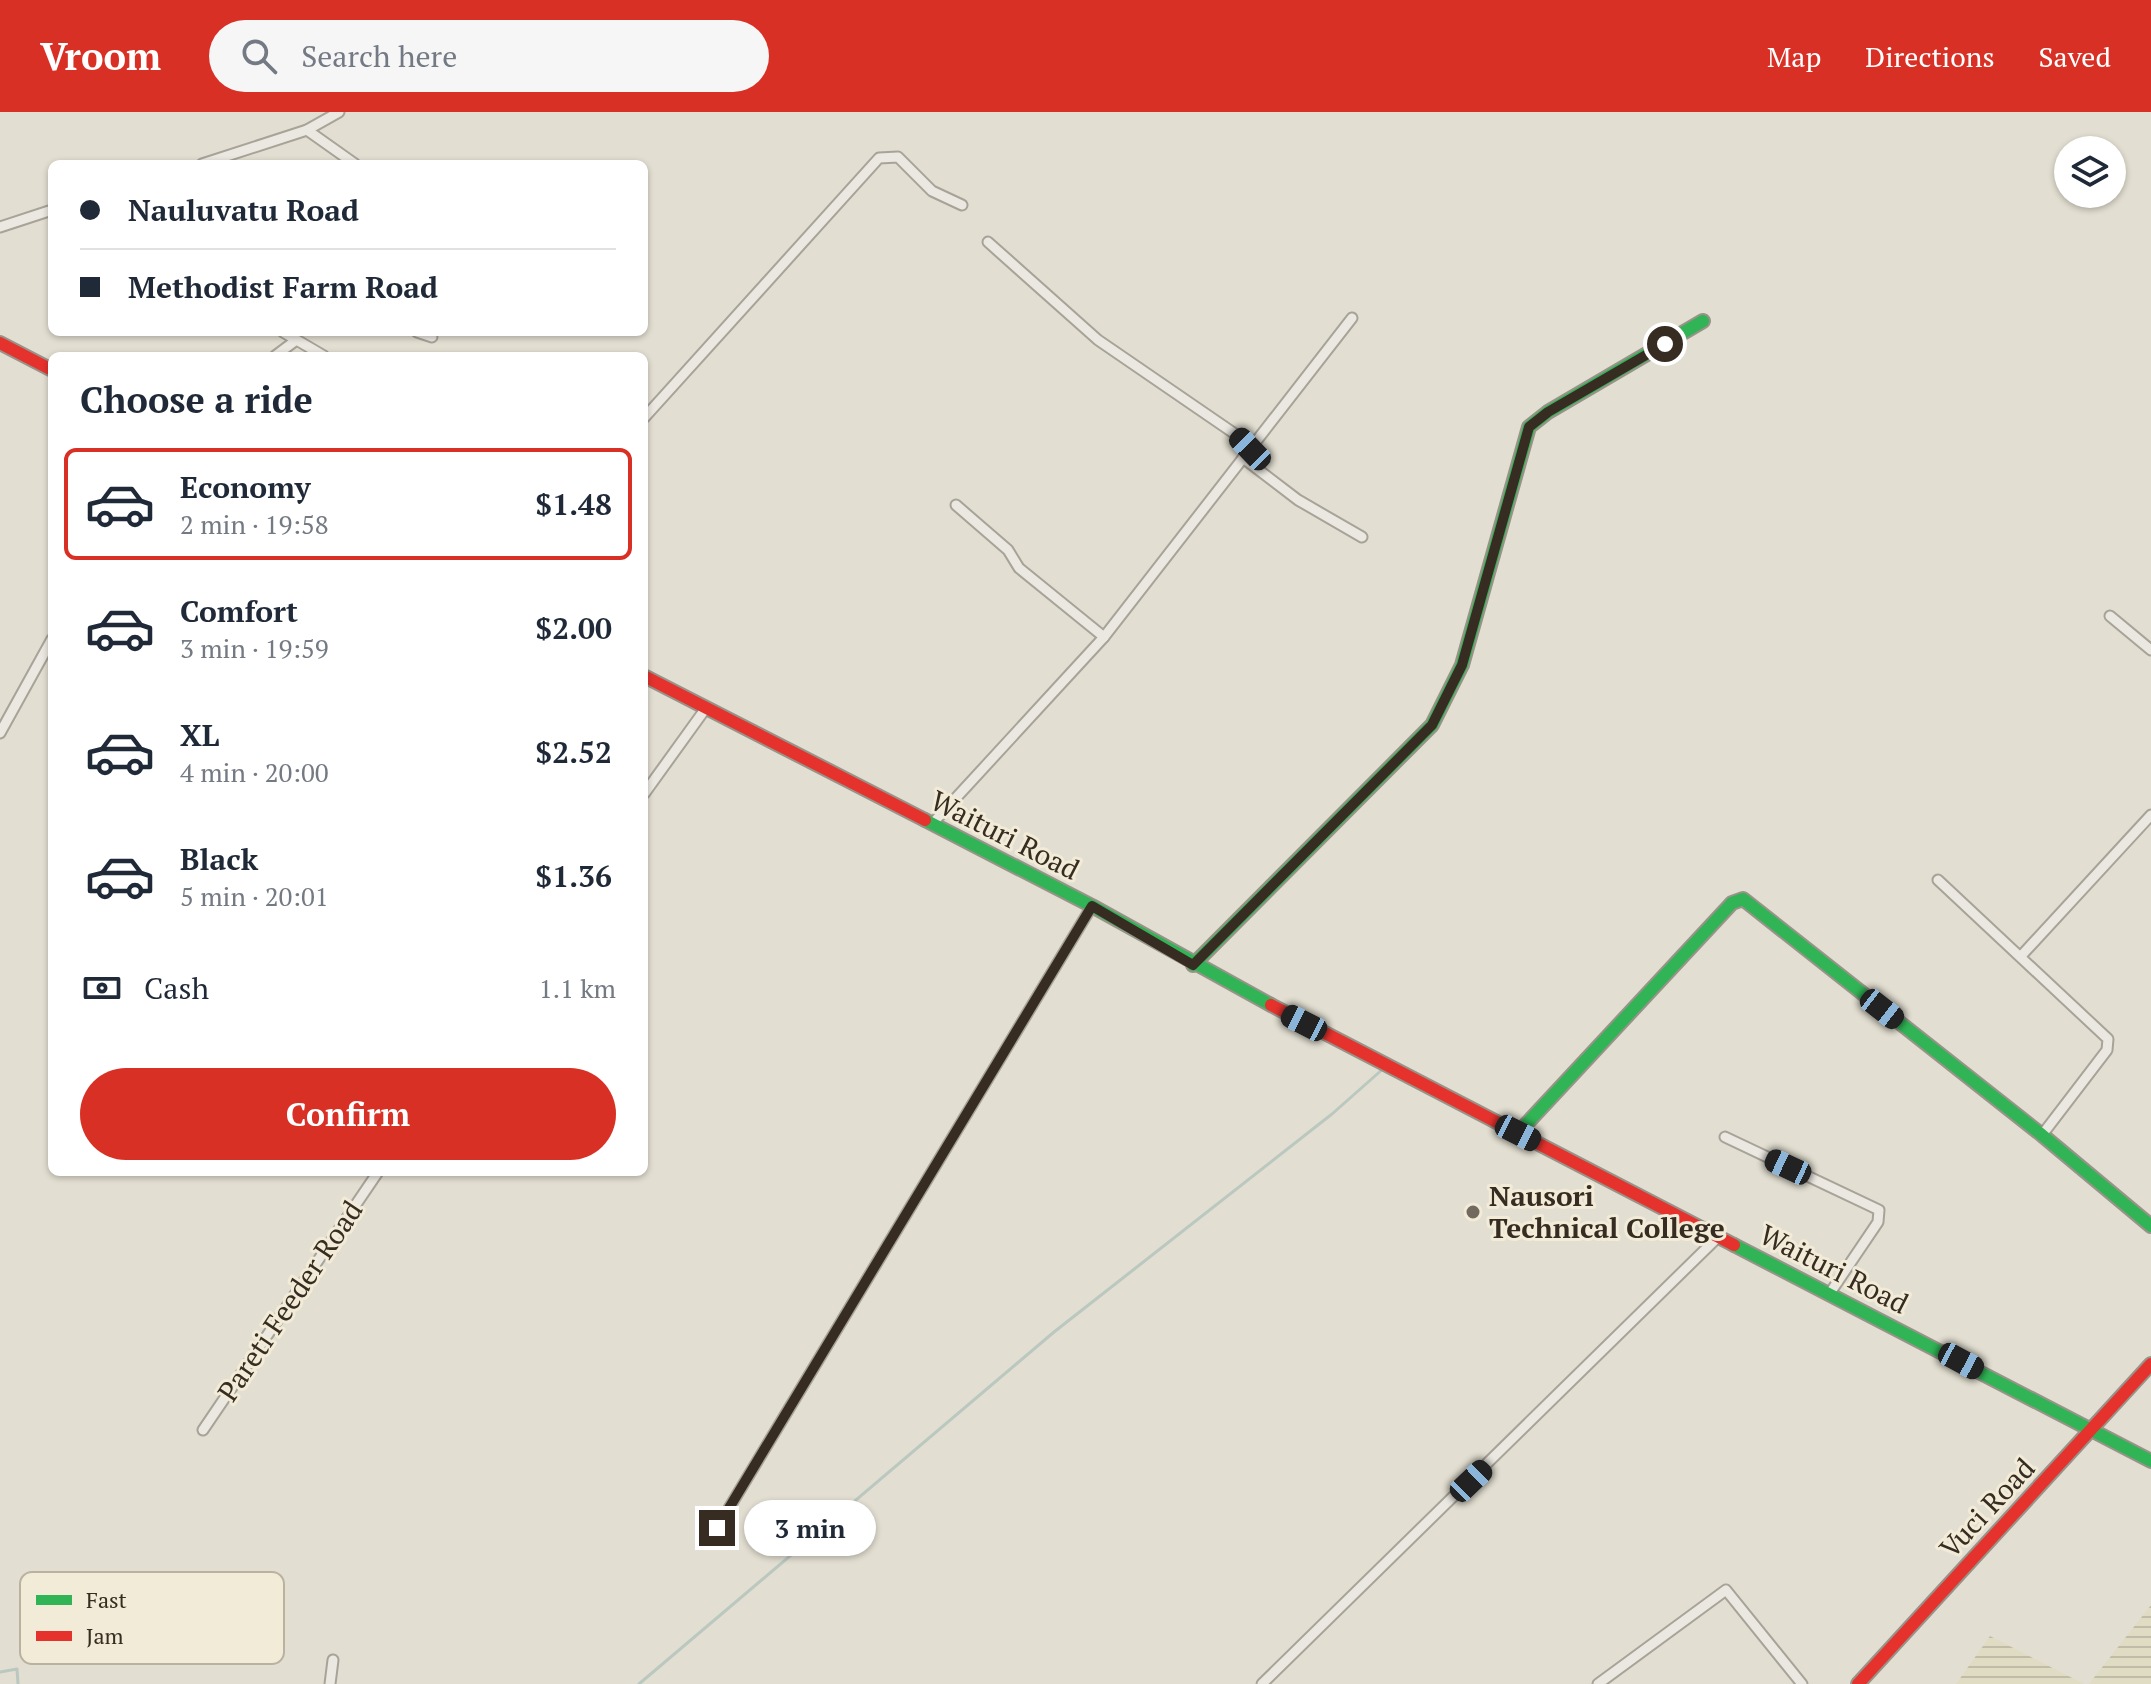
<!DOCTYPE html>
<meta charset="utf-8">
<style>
body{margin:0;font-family:"PT Serif",serif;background:#f6f6f7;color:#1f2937;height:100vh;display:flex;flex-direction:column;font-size:30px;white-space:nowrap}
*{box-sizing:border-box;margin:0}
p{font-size:26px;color:#747a83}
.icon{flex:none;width:44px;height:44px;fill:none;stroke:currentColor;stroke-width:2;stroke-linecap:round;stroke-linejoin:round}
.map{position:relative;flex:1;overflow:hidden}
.sheet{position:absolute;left:48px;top:240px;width:600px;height:824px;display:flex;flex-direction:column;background:#fff;border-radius:12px;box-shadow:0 2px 6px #0004}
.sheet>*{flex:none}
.top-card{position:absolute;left:48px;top:48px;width:600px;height:176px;border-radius:12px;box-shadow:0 2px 6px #0004;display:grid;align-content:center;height:176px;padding:0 32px;background:#fff}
.controls{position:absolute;left:2054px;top:24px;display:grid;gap:16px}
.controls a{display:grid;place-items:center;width:72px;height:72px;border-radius:50%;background:#fff;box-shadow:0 2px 6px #0004;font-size:40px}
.end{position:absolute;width:36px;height:36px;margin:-18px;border:10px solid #372c21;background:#fff;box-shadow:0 0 0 4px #fff}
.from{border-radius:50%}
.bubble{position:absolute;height:56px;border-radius:28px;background:#fff;box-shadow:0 2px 6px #0004;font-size:26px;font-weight:700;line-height:56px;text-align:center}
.car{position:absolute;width:24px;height:48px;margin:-24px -12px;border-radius:10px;box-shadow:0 0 6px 2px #0007;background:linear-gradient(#222 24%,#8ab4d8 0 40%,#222 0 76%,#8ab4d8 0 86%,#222 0)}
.top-card b{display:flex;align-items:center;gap:28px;height:76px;font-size:30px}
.top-card b+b{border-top:2px solid #e0e1e3}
.top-card i{width:20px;height:20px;background:#1f2937}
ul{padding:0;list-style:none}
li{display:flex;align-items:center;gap:24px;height:112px;margin:0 16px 12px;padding:0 16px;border:4px solid transparent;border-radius:12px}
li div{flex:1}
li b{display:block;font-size:30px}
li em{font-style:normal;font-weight:700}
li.active{border-color:#d93025}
li>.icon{width:72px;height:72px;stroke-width:1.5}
h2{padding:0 32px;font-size:36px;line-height:96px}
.pay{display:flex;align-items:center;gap:20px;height:88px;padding:0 32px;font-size:30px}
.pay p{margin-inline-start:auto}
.cta{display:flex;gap:16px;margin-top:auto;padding:16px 32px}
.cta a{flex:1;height:92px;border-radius:48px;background:#d93025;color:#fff;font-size:32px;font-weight:700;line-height:92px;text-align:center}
header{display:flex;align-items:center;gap:48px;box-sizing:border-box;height:112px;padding:0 40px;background:#d93025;color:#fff}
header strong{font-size:38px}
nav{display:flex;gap:44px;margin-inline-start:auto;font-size:28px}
.search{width:560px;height:72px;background:#f6f6f7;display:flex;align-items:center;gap:20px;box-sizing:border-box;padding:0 28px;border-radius:44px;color:#747a83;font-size:30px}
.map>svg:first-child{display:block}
.farmland{fill:url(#farmland-rules)}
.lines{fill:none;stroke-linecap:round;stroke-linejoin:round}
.stream{stroke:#bac8c0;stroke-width:3}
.street-casing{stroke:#a8a399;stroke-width:13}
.fast-casing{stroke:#989389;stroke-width:16}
.jam-casing{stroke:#989389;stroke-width:16}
.street{stroke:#ebe8e1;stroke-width:9}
.fast{stroke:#30b455;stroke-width:12}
.jam{stroke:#e5322d;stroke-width:12}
.route{stroke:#372c21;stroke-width:10}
.poi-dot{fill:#736a5f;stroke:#f2ebd8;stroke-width:3}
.labels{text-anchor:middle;stroke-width:6;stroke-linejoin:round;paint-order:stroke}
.street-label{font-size:28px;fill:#372c21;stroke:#f2ebd8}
.poi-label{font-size:28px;font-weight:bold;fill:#372c21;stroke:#f2ebd8;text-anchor:start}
.key{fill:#f2ebd8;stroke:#bab2a1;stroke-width:2}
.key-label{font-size:22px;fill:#372c21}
</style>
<header>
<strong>Vroom</strong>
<div class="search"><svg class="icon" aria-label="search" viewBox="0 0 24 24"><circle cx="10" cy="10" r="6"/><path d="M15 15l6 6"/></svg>Search here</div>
<nav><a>Map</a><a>Directions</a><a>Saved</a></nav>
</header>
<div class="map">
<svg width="2151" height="1572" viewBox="0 0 2151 1572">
<defs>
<pattern id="farmland-rules" width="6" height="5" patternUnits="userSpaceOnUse" patternTransform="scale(2)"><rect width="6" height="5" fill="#e0dbc3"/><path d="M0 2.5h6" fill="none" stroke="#c1bca7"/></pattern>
</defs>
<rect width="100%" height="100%" fill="#e2ded1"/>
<g class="farmland">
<path d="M2151,1493V1572H2089Z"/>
<path d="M1990,1524L2084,1572H1956Z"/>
</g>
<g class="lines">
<g class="stream">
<path d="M0,1560L17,1557L18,1572"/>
<path d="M639,1572L1054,1220L1332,1002L1384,956"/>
</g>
<defs>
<g id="street">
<path d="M307,18L355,52"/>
<path d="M202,52L307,18L339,0"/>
<path d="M0,115L52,98"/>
<path d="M988,130L1098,228L1238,324L1250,337"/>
<path d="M283,220L324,244"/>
<path d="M417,220L432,225"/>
<path d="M275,244L295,229"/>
<path d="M644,306L879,46L898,45L932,79L962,93"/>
<path d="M1243,346L1298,388L1362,425"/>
<path d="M956,393L1008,438L1019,456L1104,525"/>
<path d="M2110,504L2151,538"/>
<path d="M0,621L52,527"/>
<path d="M644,682L706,596"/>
<path d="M932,712L1104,525L1352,206"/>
<path d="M1938,768L2108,927L2107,938L2042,1023"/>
<path d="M2021,844L2151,703"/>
<path d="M1725,1025L1879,1098L1878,1110L1830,1181"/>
<path d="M203,1318L378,1060"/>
<path d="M717,1416L1092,794"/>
<path d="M330,1572L333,1548"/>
<path d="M1262,1572L1719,1124"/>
<path d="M1598,1572L1726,1478L1802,1572"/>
</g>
<g id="fast">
<path d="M925,708L1092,794L1271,893"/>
<path d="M1193,853L1432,613L1462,553L1529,315L1548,300L1703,209"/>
<path d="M1518,1021L1732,791L1743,787L2042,1023L2151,1114"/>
<path d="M1734,1133L2151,1349"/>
</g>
<g id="jam">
<path d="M0,231L52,258"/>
<path d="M644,564L925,708"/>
<path d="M1271,893L1734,1133"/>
<path d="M1858,1572L2151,1252"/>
</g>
</defs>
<use href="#street" class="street-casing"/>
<use href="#fast" class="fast-casing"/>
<use href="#jam" class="jam-casing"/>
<use href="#street" class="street"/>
<use href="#fast" class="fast"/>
<use href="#jam" class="jam"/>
</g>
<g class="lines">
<path class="route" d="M717,1416L1092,794L1193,853L1432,613L1462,553L1529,315L1548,300L1665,232"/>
</g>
<circle class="poi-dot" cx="1473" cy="1100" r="8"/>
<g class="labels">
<g class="street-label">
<text transform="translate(1005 723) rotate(27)" y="10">Waituri Road</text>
<text transform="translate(1834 1157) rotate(27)" y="10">Waituri Road</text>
<text transform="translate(290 1189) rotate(-56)" y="10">Pareti Feeder Road</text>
<text transform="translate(1987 1396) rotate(-47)" y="10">Vuci Road</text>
</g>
<g class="poi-label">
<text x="1489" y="1094">Nausori<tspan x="1489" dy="32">Technical College</tspan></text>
</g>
</g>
<rect x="20" y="1460" width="264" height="92" rx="12" class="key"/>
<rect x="36" y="1483" width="36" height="10" fill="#30b455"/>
<rect x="36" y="1519" width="36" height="10" fill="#e5322d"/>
<g class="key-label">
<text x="86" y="1496">Fast</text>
<text x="86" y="1532">Jam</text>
</g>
</svg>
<div class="controls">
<a><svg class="icon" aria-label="layers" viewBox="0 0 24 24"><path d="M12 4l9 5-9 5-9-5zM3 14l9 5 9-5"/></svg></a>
</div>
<i class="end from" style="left:1665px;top:232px"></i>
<i class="end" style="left:717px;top:1416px"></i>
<div class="bubble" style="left:744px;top:1388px;width:132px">3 min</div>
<i class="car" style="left:1250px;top:337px;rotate:316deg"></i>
<i class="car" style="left:1882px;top:897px;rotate:128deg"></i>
<i class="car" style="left:1304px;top:911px;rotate:297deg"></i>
<i class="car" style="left:1518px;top:1021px;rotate:117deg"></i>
<i class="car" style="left:1788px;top:1055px;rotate:295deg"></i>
<i class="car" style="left:1961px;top:1249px;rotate:118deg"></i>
<i class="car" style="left:1471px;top:1369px;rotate:46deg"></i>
<div class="top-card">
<b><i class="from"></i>Nauluvatu Road</b>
<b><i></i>Methodist Farm Road</b>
</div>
<section class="sheet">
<h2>Choose a ride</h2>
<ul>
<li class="active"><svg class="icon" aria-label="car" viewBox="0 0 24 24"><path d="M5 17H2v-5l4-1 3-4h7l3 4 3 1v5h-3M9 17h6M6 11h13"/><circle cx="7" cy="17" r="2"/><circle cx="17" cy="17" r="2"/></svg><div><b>Economy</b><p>2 min · 19:58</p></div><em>$1.48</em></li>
<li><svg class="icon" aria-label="car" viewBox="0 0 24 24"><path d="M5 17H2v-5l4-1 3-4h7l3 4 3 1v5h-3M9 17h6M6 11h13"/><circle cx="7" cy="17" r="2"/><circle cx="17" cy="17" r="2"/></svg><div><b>Comfort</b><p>3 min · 19:59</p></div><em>$2.00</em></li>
<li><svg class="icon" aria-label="car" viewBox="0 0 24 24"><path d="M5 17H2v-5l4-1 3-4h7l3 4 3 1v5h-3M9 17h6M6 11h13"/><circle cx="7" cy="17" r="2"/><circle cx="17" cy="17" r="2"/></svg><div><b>XL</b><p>4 min · 20:00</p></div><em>$2.52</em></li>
<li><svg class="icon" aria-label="car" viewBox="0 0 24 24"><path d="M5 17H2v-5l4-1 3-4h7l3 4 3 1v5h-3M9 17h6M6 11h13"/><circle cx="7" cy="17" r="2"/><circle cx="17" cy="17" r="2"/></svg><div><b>Black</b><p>5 min · 20:01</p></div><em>$1.36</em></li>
</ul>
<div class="pay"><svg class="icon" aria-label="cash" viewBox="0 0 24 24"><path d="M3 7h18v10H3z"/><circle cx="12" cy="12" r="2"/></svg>Cash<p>1.1 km</p></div>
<div class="cta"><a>Confirm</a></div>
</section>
</div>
